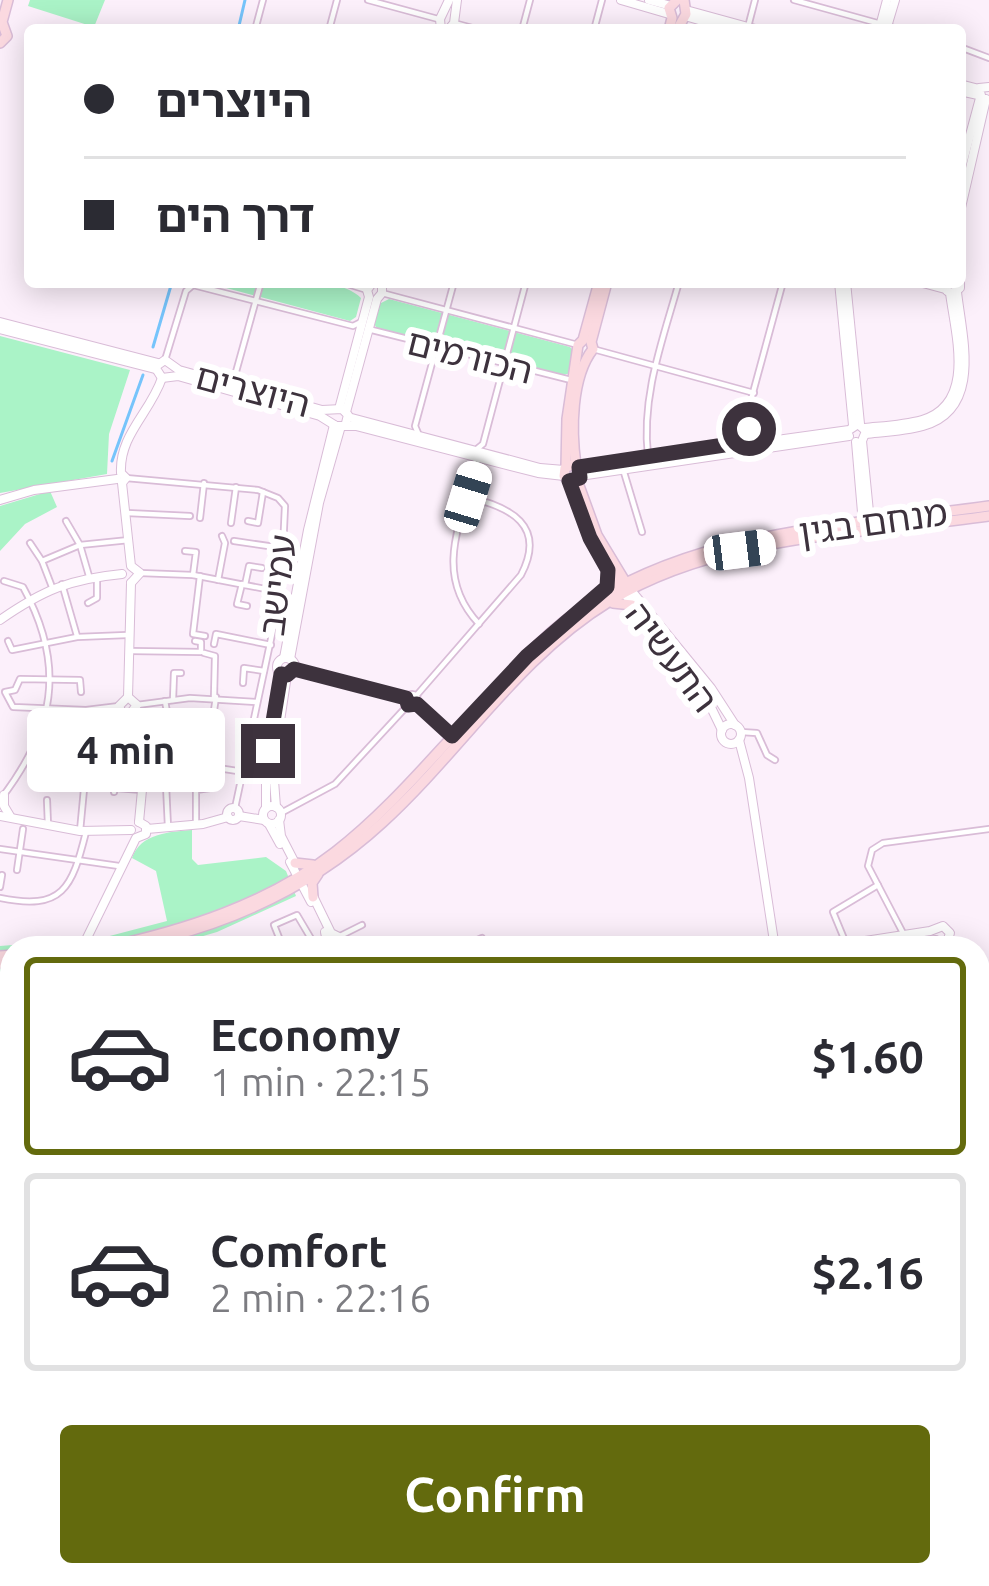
<!DOCTYPE html>
<meta charset="utf-8">
<style>
body{margin:0;font-family:Ubuntu,"Noto Sans Hebrew",sans-serif;background:#f2f2f3;color:#2b2b33;height:100vh;display:flex;flex-direction:column;font-size:45px;white-space:nowrap}
*{box-sizing:border-box;margin:0}
p{font-size:39px;color:#7c7c81}
.icon{flex:none;width:66px;height:66px;fill:none;stroke:currentColor;stroke-width:2;stroke-linecap:round;stroke-linejoin:round}
.map{position:relative;flex:1;overflow:hidden}
.details{position:absolute;left:0px;top:936px;width:990px;height:651px;display:flex;flex-direction:column;background:#fff;border-radius:36px 36px 0 0;box-shadow:0 6px 30px #0003}
.details>*{flex:none}
.hud{position:absolute;left:24px;top:24px;width:942px;height:264px;border-radius:12px;box-shadow:0 6px 30px #0003;display:grid;align-content:center;height:264px;padding:0 60px;background:#fff}
.end{position:absolute;width:54px;height:54px;margin:-27px;border:15px solid #3d323d;background:#fff;box-shadow:0 0 0 6px #fff}
.from{border-radius:50%}
.bubble{position:absolute;height:84px;border-radius:12px;background:#fff;box-shadow:0 6px 30px #0003;font-size:39px;font-weight:600;line-height:84px;text-align:center}
.car{position:absolute;width:36px;height:72px;margin:-36px -18px;border-radius:15px;box-shadow:0 0 9px 3px #0007;background:linear-gradient(#fff 24%,#345 0 40%,#fff 0 76%,#345 0 86%,#fff 0)}
.hud b{display:flex;align-items:center;gap:42px;height:114px;font-size:45px}
.hud b+b{border-top:3px solid #e1e1e2}
.hud i{width:30px;height:30px;background:#2b2b33}
ul{padding:21px 0 0;list-style:none}
li{display:flex;align-items:center;gap:36px;height:198px;margin:0 24px 18px;padding:0 36px;border:6px solid #e1e1e2;border-radius:12px}
li div{flex:1}
li b{display:block;font-size:45px}
li em{font-style:normal;font-weight:600}
li.selected{border-color:#636a0d}
li>.icon{width:108px;height:108px;stroke-width:1.5}
.primary-button{display:flex;gap:24px;margin-top:auto;padding:24px 60px}
.primary-button a{flex:1;height:138px;border-radius:12px;background:#636a0d;color:#fff;font-size:48px;font-weight:600;line-height:138px;text-align:center}
.map>svg:first-child{display:block}
.commercial{fill:#fee3de}
.green{fill:#aaf3c7}
.lines{fill:none;stroke-linecap:round;stroke-linejoin:round}
.stream{stroke:#76c4fb;stroke-width:3}
.minor-casing{stroke:#d9bcd7;stroke-width:8}
.tertiary-casing{stroke:#d9bcd7;stroke-width:10}
.secondary-casing{stroke:#d9bcd7;stroke-width:12}
.minor{stroke:#fff;stroke-width:4.5}
.tertiary{stroke:#fff;stroke-width:8}
.secondary{stroke:#fbd9e0;stroke-width:9}
.route{stroke:#3d323d;stroke-width:15}
.labels{text-anchor:middle;stroke-width:12;stroke-linejoin:round;paint-order:stroke}
.street-label{font-size:36px;fill:#3d323d;stroke:#fff}
</style>
<div class="map">
<svg width="989" height="1586" viewBox="0 0 989 1586">
<rect width="100%" height="100%" fill="#fcf0fb"/>
<g class="commercial">
<path d="M989,1114V1221L983,1222L982,1229L985,1300L978,1299V1116Z"/>
<path d="M715,1575H763L779,1584L710,1586Z"/>
</g>
<g class="green">
<path d="M30,0H105L94,27L28,6Z"/>
<path d="M204,282C241,282 335,271 361,298L356,317L350,321Z"/>
<path d="M389,299L570,347L575,352L571,373L563,375L378,329L373,323L379,304Z"/>
<path d="M0,336L130,370L109,434L107,474L0,493Z"/>
<path d="M50,491L57,507L25,524L0,551V506Z"/>
<path d="M192,830V859L198,865L266,857L286,871L296,896L217,932L162,948H12V976H0V946L102,938L167,921L156,871L132,858C141,833 169,832 192,830Z"/>
<path d="M12,1104V1207L0,1208V1129Z"/>
<path d="M409,1575H601L623,1586H410Z"/>
</g>
<g class="lines">
<g class="stream">
<path d="M238,30L245,0"/>
<path d="M153,347L172,282"/>
<path d="M112,461L143,375"/>
</g>
<defs>
<g id="minor">
<path d="M368,0L438,19"/>
<path d="M794,0L881,24"/>
<path d="M454,23L480,30"/>
<path d="M887,26L902,30"/>
<path d="M748,27L755,0"/>
<path d="M255,30L263,0"/>
<path d="M329,30L337,0"/>
<path d="M522,30L530,0"/>
<path d="M594,30L602,0"/>
<path d="M960,47L989,58"/>
<path d="M341,282L367,290"/>
<path d="M382,293L578,345"/>
<path d="M368,329L571,380"/>
<path d="M593,349L754,393"/>
<path d="M165,360L186,291L193,285L353,326L363,321"/>
<path d="M238,386L234,379L261,282"/>
<path d="M418,433L415,426L454,282"/>
<path d="M749,436L748,411L783,282"/>
<path d="M478,448L483,444L526,282"/>
<path d="M648,456C641,396 663,339 679,282"/>
<path d="M474,457L478,464C461,521 432,574 479,624"/>
<path d="M623,469L642,532"/>
<path d="M126,478L258,490L278,498L285,506L281,592L235,808"/>
<path d="M127,513L190,516"/>
<path d="M200,518L204,483"/>
<path d="M66,521L80,545L89,576"/>
<path d="M248,521L258,523L263,492"/>
<path d="M231,523L236,487"/>
<path d="M234,541L282,548"/>
<path d="M30,543L42,561L52,587"/>
<path d="M185,551L196,552L193,575"/>
<path d="M42,561L80,545L129,540"/>
<path d="M140,573L193,575L281,592"/>
<path d="M200,576L193,634L205,636"/>
<path d="M218,580L225,543L222,536"/>
<path d="M62,584L77,636"/>
<path d="M242,584L237,604L247,606"/>
<path d="M245,585L249,566L262,568"/>
<path d="M88,603L97,598V578"/>
<path d="M8,641L12,650L77,637L127,635"/>
<path d="M214,644L216,634L271,645"/>
<path d="M131,651L201,652V642L195,641"/>
<path d="M204,653L215,656L214,697"/>
<path d="M294,669L406,698"/>
<path d="M243,683L244,668L264,671"/>
<path d="M81,692L80,680L20,679L15,690L5,692L13,707L86,710L119,706"/>
<circle cx="412" cy="700" r="6"/>
<path d="M416,696L521,575C547,525 510,507 468,497"/>
<path d="M173,700L174,673H181"/>
<path d="M165,701L170,728"/>
<path d="M417,704L452,737"/>
<path d="M137,705L190,698L256,702"/>
<path d="M90,710L96,781"/>
<path d="M741,732L757,733L767,755L775,760"/>
<path d="M41,735L72,742L71,757"/>
<path d="M108,741L114,792"/>
<path d="M193,751L208,750L216,697"/>
<path d="M135,753L186,750L191,770"/>
<path d="M30,760L48,770L79,772L81,782"/>
<path d="M193,772L218,768L244,772"/>
<path d="M89,786L142,790"/>
<path d="M0,800C54,730 67,667 23,587L4,581"/>
<path d="M47,800L48,825"/>
<path d="M281,813L335,784L408,705"/>
<path d="M196,825V790L210,788"/>
<path d="M168,827L166,785H173"/>
<path d="M80,831L84,789"/>
<path d="M0,849L119,866"/>
<path d="M17,870L23,829"/>
<path d="M0,887L2,875"/>
<path d="M0,898C63,911 72,888 86,832"/>
<path d="M903,933L868,866L872,850L883,843L989,829"/>
<path d="M340,936L362,925"/>
<path d="M845,941L833,912L878,885"/>
<path d="M282,945L274,925L297,915L316,947L326,942"/>
<path d="M234,948L237,947"/>
<path d="M460,948L482,938"/>
<path d="M0,992H12"/>
<path d="M978,1040L989,1039"/>
<path d="M0,1076L12,1081"/>
<path d="M0,1108L12,1089"/>
<path d="M0,1251L12,1249"/>
<path d="M0,1280L12,1279"/>
<path d="M0,1336L12,1338"/>
<path d="M978,1349L989,1351"/>
<path d="M978,1398L989,1399"/>
<path d="M0,1425L12,1434"/>
<path d="M0,1479L8,1485L0,1497"/>
<path d="M0,1527L12,1534"/>
<path d="M209,1584L233,1586"/>
<path d="M257,1586L260,1575"/>
<path d="M312,1586L313,1575"/>
<path d="M783,1586L788,1575"/>
</g>
<g id="tertiary">
<path d="M621,0L669,14"/>
<path d="M649,0L671,6"/>
<path d="M686,10L759,30"/>
<path d="M685,16L733,30"/>
<path d="M441,30L440,19L449,0"/>
<path d="M448,30L454,23L457,0"/>
<path d="M879,30L887,0"/>
<path d="M886,30L895,0"/>
<path d="M960,84L979,89"/>
<path d="M960,91L978,95"/>
<path d="M982,99L979,88L989,87"/>
<path d="M960,172L980,98"/>
<path d="M960,212L986,99"/>
<path d="M839,282L853,425"/>
<path d="M846,282L860,424"/>
<path d="M919,282L945,289"/>
<path d="M944,282L947,291L952,293L960,288V280"/>
<path d="M0,322L158,363"/>
<path d="M0,329L155,369"/>
<path d="M162,378L178,376L320,416L336,426H356L538,473L564,476"/>
<path d="M162,378L155,367L165,360L179,370L322,410L342,409L348,415L346,423"/>
<path d="M339,409L369,297L367,290L373,282"/>
<path d="M346,412L377,299L382,293V282"/>
<path d="M348,417L540,468L564,470"/>
<path d="M865,428C884,426 904,425 922,420C977,404 955,333 950,293"/>
<path d="M866,434C885,432 905,431 923,426C983,409 962,337 957,292"/>
<path d="M856,442L863,524"/>
<path d="M579,467L849,430L858,424L866,431L862,441L870,522"/>
<path d="M580,476L849,436"/>
<path d="M0,500L34,490L117,479"/>
<path d="M131,583L140,573L131,566L122,483L126,478L121,473C119,435 150,413 162,378"/>
<path d="M630,589L711,688L735,725"/>
<path d="M624,593L705,695L722,730"/>
<path d="M0,620C43,590 70,579 122,574"/>
<path d="M284,658L308,530L334,425"/>
<circle cx="286" cy="667" r="9"/>
<path d="M290,659L319,503L341,426"/>
<path d="M128,697L137,705L129,715"/>
<path d="M129,715L122,713L119,706L128,697L131,583"/>
<path d="M129,715L142,790L139,822"/>
<circle cx="731" cy="734" r="10"/>
<path d="M739,740L749,778L775,948"/>
<path d="M4,795V806L10,816"/>
<circle cx="272" cy="815" r="9"/>
<path d="M276,807L273,767L287,675"/>
<circle cx="233" cy="814" r="6"/>
<path d="M266,808V766L281,674"/>
<path d="M0,816L80,831L131,830"/>
<path d="M239,816L264,820"/>
<path d="M279,820L281,836L296,865"/>
<path d="M269,824L280,844"/>
<path d="M147,829L203,824L228,817"/>
<path d="M290,862L311,902"/>
<path d="M312,894L331,933L339,937L341,948"/>
<path d="M325,932L327,942L334,948"/>
<path d="M82,948L136,838L146,834V826L139,822"/>
<path d="M820,948L930,931L943,926L950,933L945,948"/>
<path d="M847,948L936,940"/>
<path d="M978,1222L985,1240L981,1247"/>
<path d="M0,1224L12,1222"/>
<path d="M978,1307L982,1286L981,1247"/>
<path d="M623,1575L648,1586"/>
<path d="M80,1586V1575"/>
<path d="M86,1586V1575"/>
<path d="M367,1586V1575"/>
<path d="M700,1586L705,1575"/>
<path d="M708,1586L713,1575"/>
<path d="M880,1586L885,1575"/>
</g>
<g id="secondary">
<path d="M669,30L672,18L669,8L677,0"/>
<path d="M677,30L686,14L684,0"/>
<path d="M0,43L7,36L2,22L8,0"/>
<path d="M576,465C571,431 571,377 593,349L591,342L607,282"/>
<path d="M566,466L567,419L578,345L583,340L599,282"/>
<path d="M577,480L597,535L626,583"/>
<path d="M569,481L580,476V469L574,464L565,468L564,476L569,481L590,538L620,587"/>
<path d="M613,603L632,605"/>
<path d="M295,863L313,865"/>
<path d="M313,897L312,883L318,874"/>
<path d="M168,937C248,916 321,879 382,823C461,751 518,657 610,601C720,534 864,534 989,516"/>
<path d="M102,948C183,931 268,904 335,852C383,815 423,768 464,724C504,680 543,631 595,600C713,528 856,525 989,506"/>
<path d="M0,956L12,955"/>
<path d="M0,963H12"/>
</g>
</defs>
<use href="#minor" class="minor-casing"/>
<use href="#tertiary" class="tertiary-casing"/>
<use href="#secondary" class="secondary-casing"/>
<use href="#minor" class="minor"/>
<use href="#tertiary" class="tertiary"/>
<use href="#secondary" class="secondary"/>
</g>
<g class="lines">
<path class="route" d="M268,751L281,674L287,675L294,669L406,698L408,705L417,704L452,736L527,656L607,587L608,570L590,538L569,481L580,478L579,467L744,442L749,429"/>
</g>
<g class="labels">
<g class="street-label">
<text transform="translate(470 356) rotate(14)" y="13">הכורמים</text>
<text transform="translate(253 390) rotate(15)" y="13">היוצרים</text>
<text transform="translate(873 522) rotate(-8)" y="13">מנחם בגין</text>
<text transform="translate(277 585) rotate(-83)" y="13">עמישב</text>
<text transform="translate(672 657) rotate(53)" y="13">התעשיה</text>
</g>
</g>
</svg>
<i class="end from" style="left:749px;top:429px"></i>
<i class="end" style="left:268px;top:751px"></i>
<div class="bubble" style="left:27px;top:708px;width:198px">4 min</div>
<i class="car" style="left:468px;top:497px;rotate:17deg"></i>
<i class="car" style="left:740px;top:550px;rotate:83deg"></i>
<div class="hud">
<b><i class="from"></i>היוצרים</b>
<b><i></i>דרך הים</b>
</div>
<section class="details">
<ul>
<li class="selected"><svg class="icon" aria-label="car" viewBox="0 0 24 24"><path d="M5 17H2v-5l4-1 3-4h7l3 4 3 1v5h-3M9 17h6M6 11h13"/><circle cx="7" cy="17" r="2"/><circle cx="17" cy="17" r="2"/></svg><div><b>Economy</b><p>1 min · 22:15</p></div><em>$1.60</em></li>
<li><svg class="icon" aria-label="car" viewBox="0 0 24 24"><path d="M5 17H2v-5l4-1 3-4h7l3 4 3 1v5h-3M9 17h6M6 11h13"/><circle cx="7" cy="17" r="2"/><circle cx="17" cy="17" r="2"/></svg><div><b>Comfort</b><p>2 min · 22:16</p></div><em>$2.16</em></li>
</ul>
<div class="primary-button"><a>Confirm</a></div>
</section>
</div>
